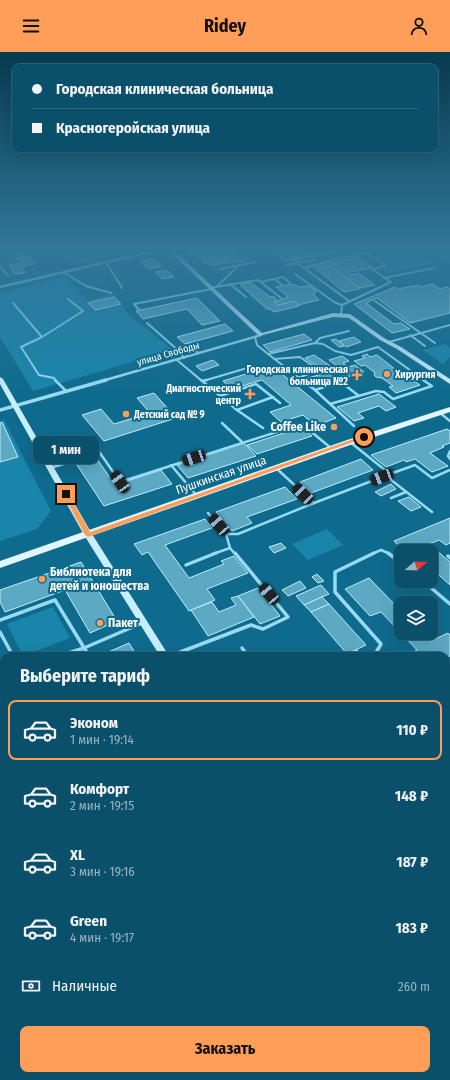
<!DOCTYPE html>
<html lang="ru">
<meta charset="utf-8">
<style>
body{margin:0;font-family:"Fira Sans Condensed",sans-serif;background:#145770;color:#f1f3f6;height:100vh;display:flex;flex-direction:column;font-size:15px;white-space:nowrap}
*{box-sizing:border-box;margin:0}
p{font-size:13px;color:#9ab5c1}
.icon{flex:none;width:22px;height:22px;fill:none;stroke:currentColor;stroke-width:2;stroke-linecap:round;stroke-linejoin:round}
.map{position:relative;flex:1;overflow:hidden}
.details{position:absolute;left:0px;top:600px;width:450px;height:428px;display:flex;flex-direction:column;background:#0b506a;border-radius:12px 12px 0 0;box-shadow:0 4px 16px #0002,0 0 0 1px #2b677e}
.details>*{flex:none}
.top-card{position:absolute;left:12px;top:12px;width:426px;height:88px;border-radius:8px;box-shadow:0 4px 16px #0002,0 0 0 1px #2b677e;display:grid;align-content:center;height:88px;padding:0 20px;background:#0b506a}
.needle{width:26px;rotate:71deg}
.fabs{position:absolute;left:394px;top:492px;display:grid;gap:8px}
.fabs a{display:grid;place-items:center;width:44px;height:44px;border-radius:8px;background:#0b506a;box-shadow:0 4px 16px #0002,0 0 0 1px #2b677e;font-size:20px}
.end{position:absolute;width:18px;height:18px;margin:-9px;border:5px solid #ff9e58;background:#111;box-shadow:0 0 0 2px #111}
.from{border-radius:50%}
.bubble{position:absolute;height:28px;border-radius:8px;background:#0b506a;box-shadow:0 4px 16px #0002,0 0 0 1px #2b677e;font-size:13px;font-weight:700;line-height:28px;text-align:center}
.car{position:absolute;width:12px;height:24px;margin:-12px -6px;border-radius:5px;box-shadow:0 0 3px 1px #0007;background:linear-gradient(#222 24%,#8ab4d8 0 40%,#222 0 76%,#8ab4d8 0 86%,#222 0)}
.top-card b{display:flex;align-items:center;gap:14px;height:38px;font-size:15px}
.top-card b+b{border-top:1px solid #2b677e}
.top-card i{width:10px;height:10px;background:#f1f3f6}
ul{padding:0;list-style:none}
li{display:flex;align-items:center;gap:12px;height:60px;margin:0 8px 6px;padding:0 12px;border:2px solid transparent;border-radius:8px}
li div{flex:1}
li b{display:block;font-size:15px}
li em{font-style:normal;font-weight:700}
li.active{border-color:#ff9e58}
li>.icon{width:36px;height:36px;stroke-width:1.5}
h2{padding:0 20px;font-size:18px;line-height:48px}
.pay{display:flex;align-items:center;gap:10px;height:44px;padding:0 20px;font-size:15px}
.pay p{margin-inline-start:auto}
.button{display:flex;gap:8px;margin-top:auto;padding:8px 20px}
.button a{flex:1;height:46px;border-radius:8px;background:#ff9e58;color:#111;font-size:16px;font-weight:700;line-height:46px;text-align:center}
header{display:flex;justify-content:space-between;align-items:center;height:52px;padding:0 20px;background:#ff9e58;color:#111;font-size:18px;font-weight:700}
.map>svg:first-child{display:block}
.green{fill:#1a85aa}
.building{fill:#5ca9c4;stroke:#beedfe}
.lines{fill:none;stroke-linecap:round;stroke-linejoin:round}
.lane-far3{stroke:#97dbf3;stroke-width:2}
.lane-far2{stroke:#97dbf3;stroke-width:2.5}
.lane-far1{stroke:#97dbf3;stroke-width:3.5}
.lane{stroke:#97dbf3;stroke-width:4.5}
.street-far1{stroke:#97dbf3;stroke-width:2.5}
.street{stroke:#97dbf3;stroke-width:3.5}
.secondary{fill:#c6eefd;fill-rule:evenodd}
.primary{fill:#e2f6ff;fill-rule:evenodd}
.route{fill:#ff9e58}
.poi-dot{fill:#ff9e58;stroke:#0f6b8d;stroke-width:1.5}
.labels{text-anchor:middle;stroke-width:4;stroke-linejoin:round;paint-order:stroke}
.far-street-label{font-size:10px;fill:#fff;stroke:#0f6b8d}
.far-poi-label{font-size:10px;font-weight:bold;fill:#fff;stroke:#0f6b8d;text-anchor:end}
.poi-label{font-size:12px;font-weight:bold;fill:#fff;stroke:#0f6b8d;text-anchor:start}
.street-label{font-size:12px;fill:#fff;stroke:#0f6b8d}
</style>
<header><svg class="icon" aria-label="menu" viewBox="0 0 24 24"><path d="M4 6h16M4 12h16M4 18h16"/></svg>Ridey<svg class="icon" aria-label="person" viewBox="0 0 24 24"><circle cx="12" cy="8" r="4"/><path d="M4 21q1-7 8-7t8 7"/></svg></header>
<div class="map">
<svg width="450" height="1028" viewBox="0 0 450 1028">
<rect width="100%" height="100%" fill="#0f6b8d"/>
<g class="green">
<path d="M108,195H128L136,198L104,205L98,199Z"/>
<path d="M383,195H409L434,211L386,221L382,217L392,214L368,198Z"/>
<path d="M423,195H450V212Z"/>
<path d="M59,200L77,203L83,202L89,208L79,212L75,208L66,209Z"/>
<path d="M65,225L88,248L114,242L128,262L173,298L33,339L0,285V241Z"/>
<path d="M445,292L450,296V305L443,312L423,298Z"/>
<path d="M4,368L51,459L37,477L0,489V370Z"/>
<path d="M327,477L343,493L308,508L292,492Z"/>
<path d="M53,555L70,586L23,604L7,572Z"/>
<path d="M184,1024H321L323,1028H178Z"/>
</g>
<g class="building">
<path d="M210,195H229L241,206L246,207L243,210L234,209L214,213L205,211L196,203L186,201L188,199Z"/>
<path d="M277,195H349L292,207Z"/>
<path d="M24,201L26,204H30L35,212L21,214L25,221L14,222L9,213L20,211L15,202Z"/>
<path d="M360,205L373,216L349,220L352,223L359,221L375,233L359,236L331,215L316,217L312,214Z"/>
<path d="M153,206L162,214L149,217L140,209Z"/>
<path d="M331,215L359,236V237L344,240L316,217Z"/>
<path d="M167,218L174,225L162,227L155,220Z"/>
<path d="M250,230L270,245L273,244L278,249L274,250L278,253L294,249L299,254L274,260L270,257H267L240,233Z"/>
<path d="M292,232L300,235L309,234L316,239L314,243L319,248L298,253L294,249L278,253L274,250L288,245L276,235Z"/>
<path d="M433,232L440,237L447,235L450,237V261L410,271L377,246L366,251L394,272L401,271L410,277L392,281L354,252L395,235L398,237L419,233L421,235Z"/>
<path d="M114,245L121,252L95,258L88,251Z"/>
<path d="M197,246L220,269L202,273L187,257L143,267L136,259Z"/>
<path d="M225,272L233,279L185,292L177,285Z"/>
<path d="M304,282L312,288L270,300L263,293Z"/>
<path d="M354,285L361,290L346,295L339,289Z"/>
<path d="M336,287L344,294L339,295L331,288Z"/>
<path d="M367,302L370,305L377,303L405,325H408L420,333L396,341L389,335L393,334L382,326L376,325L374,323L375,321L365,313L361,314L354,309L365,306L362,304Z"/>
<path d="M314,303L332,315L323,318L305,306Z"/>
<path d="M342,304L349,309L343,311L348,315L341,317L329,308Z"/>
<path d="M213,308L219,313L202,319L196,314Z"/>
<path d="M308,313L313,317L302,320L298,316Z"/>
<path d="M355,313L364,320L314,335L304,327Z"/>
<path d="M272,314L336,366L315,374L303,363L281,370L270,360L291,353L262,328L232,337L223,329Z"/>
<path d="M154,341L176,366L104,389L82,363L101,357L114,372L150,361L137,346Z"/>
<path d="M379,342L396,355L386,359L379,354L358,361L364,366L354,369L337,355Z"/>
<path d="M2,370L18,405L0,410V371Z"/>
<path d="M302,375L312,384L257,402L247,393Z"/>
<path d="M447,377L450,379V391L442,394L444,395L430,401L448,414L432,420L415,407L406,410L404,408L386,415L371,403Z"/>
<path d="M244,391L256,404L188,426L177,413Z"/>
<path d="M95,404L115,433L161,418L172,432L104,454L75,410Z"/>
<path d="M361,407L373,418L311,441L300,430Z"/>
<path d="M391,432L396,437L381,444L375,440Z"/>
<path d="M285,435L297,447L247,465L252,471L232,479L216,460Z"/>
<path d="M409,445L421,455L411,459L398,449Z"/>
<path d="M450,466V491L446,493L439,488L412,499H404L394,489Z"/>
<path d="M205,467L212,476L165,493L189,526L224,512L221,509L234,504L248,521L207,537L215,548L189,559L148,500L142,503L134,492Z"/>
<path d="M281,491L286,496L274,501L269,495Z"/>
<path d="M429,492L450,510V533L431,516V499H412Z"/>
<path d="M81,510L117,569L90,581L65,538L5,560L0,550V538Z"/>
<path d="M317,522L324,529L318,531L312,525Z"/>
<path d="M369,526L401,559V581L381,560L370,564L345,537Z"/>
<path d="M300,529L306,536L288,544L282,538Z"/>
<path d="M321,533L329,542L304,553L296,544Z"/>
<path d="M258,536L280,564L260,572L238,544Z"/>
<path d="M238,544L254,565L208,584L191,558L212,550L219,560L236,553L231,546Z"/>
<path d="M322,545L329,552L311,560L304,553Z"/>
<path d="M329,552L366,593L347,602L311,560Z"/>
<path d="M401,581H423L431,589L448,581L450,583V604L447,606L450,609V632L446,628V604H411L409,602L417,598Z"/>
<path d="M129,591L137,604H108L106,601Z"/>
<path d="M357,598L363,604H348L347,602Z"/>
<path d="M4,641V662L0,664V643Z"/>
<path d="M2,714H4V753L0,741V715Z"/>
<path d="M446,753L450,758V833L446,835Z"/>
<path d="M4,760V783L0,784V761Z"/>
<path d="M4,882V946L0,933V885Z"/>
<path d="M446,913L450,918V936L446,939Z"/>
<path d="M69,1024H103L96,1028H63Z"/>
</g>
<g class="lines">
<g class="lane-far3">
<path d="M269,195L285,208H293L361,195"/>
<path d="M293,208L349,249"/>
<path d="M106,210L122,236"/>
<path d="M286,213L314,208"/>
<path d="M0,214L8,224"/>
<path d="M304,216L331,208L367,201L386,213L373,218L391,230L342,253L341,262"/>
<path d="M220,217L255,210"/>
<path d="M63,220L86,234L111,241"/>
<path d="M295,222L334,250L342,253"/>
<path d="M384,226L434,216"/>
<path d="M275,227L282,233"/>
<path d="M260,230L283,225L290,231"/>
<path d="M230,232L246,245"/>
<path d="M217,234L238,214"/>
<path d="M210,236L258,228L281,246"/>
<path d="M375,249L435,291"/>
<path d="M13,251L42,285L21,295L39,323L54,326L56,329"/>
<path d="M139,258L134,252L211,237"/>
<path d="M147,271L180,300L184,306"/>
<path d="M410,283L425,294"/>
<path d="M42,285L83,259L68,247"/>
<path d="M255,285L257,293L268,302L315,291L323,292L335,299L351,303L378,295L425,329"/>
<path d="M389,290L450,273"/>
<path d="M188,291L198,301"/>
<path d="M315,291L320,286L349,279"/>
<path d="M268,302L303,329"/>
<path d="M274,307L300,305L319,318L298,326"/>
<path d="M177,308L202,329"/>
<path d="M203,329L254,314"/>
</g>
<g class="lane-far2">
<path d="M55,328L66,339"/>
<path d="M201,328L237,358L263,376"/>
<path d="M301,328L315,338L341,330L359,344"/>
<path d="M202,329L207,328"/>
<path d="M315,338L354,374"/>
<path d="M220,344L256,332L280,351"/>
<path d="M330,352L376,339L384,340L393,347L432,334L423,328"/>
<path d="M237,358L273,345"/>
<path d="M439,360L450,369"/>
<path d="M222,371L242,390"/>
<path d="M450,399L448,404L450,407"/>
<path d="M171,413L197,444"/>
<path d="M50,416L100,401L120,430L302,372L332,397"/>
<path d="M390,422L415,413L432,426L450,418"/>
<path d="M386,424L432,460"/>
<path d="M391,446L406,440"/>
<path d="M314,451L390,422L350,390"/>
<path d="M208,461L226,482H238L314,451L276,416"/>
<path d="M226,482L230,496"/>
<path d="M213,502L230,496L235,502"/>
<path d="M372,502L381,498L390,502"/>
</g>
<g class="lane-far1">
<path d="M374,501L335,520V540L381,592L374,604"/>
<path d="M388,501L401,511"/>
<path d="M448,504L450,506"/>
<path d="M186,513L216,501"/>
<path d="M423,529L450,552"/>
<path d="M0,568L55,548L89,604"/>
<path d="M0,580L13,604"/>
<path d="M242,596L248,604"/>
<path d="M59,604L84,596L142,571"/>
<path d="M170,604L251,573L263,577L288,565L235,501"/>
<path d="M0,632L4,630"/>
<path d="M446,666L450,664"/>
</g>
<g class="lane">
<path d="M0,813L4,811"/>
<path d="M0,862L4,859"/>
<path d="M446,883L450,888"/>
<path d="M0,1017L4,1015"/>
<path d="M329,1024L332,1028"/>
<path d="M121,1028L127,1024"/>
</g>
<g class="street-far1">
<path d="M0,235L167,196"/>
<path d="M102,329L261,283"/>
</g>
<path class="street" d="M0,358L106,328"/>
<g class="secondary">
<path d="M165,195H170L262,281L333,261L350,262L384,286L401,295L450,327V332L397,297L380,288L349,266L333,265L259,284Z"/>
<path d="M0,325L3,327L92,482L169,604H160L84,483L0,332Z"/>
<path d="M450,989V1005L446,1007V991Z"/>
<path d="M404,1024H421L419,1028H402Z"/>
<path d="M431,1024H446L448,1028H433Z"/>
</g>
<path class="primary" d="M450,355V360L353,392L0,516V509L347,388Z"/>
</g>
<linearGradient id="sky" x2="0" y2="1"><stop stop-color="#083b4e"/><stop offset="0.58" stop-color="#31779a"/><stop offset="1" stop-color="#31779a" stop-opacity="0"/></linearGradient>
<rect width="450" height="339" fill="url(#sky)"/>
<path class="route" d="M362,384L367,385L88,485L85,483L63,442L68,441L90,480Z"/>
<g class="poi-dot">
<circle cx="387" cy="322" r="4"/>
<path d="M355 317h4v4h4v4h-4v4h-4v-4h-4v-4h4z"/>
<path d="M248 336h4v4h4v4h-4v4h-4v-4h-4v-4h4z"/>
<circle cx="126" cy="362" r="4"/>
<circle cx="334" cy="375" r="4"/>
<circle cx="42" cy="527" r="4"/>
<circle cx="100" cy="571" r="4"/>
</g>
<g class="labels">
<g class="far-street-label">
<text transform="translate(168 301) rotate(-16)" y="4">улица Свободы</text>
</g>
<g class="far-poi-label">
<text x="348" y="321">Городская клиническая<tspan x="348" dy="12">больница №2</tspan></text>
<text x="395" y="326" text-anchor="start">Хирургия</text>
<text x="241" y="340">Диагностический<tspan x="241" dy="12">центр</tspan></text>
<text x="134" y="366" text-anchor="start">Детский сад № 9</text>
</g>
<g class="poi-label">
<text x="326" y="379" text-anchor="end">Coffee Like</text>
<text x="50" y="524">Библиотека для<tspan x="50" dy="14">детей и юношества</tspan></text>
<text x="108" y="575">Пакет</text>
</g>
<g class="street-label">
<text transform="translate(221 423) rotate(-19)" y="4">Пушкинская улица</text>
</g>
</g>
</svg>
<div class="fabs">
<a><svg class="needle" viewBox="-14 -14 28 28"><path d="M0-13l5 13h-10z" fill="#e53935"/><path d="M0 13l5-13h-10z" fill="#9ab5c1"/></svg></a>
<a><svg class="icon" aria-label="layers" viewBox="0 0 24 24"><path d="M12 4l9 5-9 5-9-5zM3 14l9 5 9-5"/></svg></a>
</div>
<i class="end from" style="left:364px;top:385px"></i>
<i class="end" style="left:66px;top:442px"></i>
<div class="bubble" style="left:33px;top:384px;width:66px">1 мин</div>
<i class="car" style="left:194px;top:406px;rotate:252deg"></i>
<i class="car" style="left:382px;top:425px;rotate:249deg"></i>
<i class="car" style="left:120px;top:430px;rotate:325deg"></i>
<i class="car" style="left:303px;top:442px;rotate:314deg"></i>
<i class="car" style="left:219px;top:473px;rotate:319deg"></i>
<i class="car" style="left:269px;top:542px;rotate:320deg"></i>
<div class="top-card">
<b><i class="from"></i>Городская клиническая больница</b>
<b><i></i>Красногеройская улица</b>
</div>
<section class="details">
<h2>Выберите тариф</h2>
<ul>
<li class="active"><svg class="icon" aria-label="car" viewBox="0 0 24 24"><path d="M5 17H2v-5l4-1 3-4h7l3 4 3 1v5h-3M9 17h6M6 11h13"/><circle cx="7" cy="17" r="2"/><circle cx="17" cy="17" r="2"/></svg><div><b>Эконом</b><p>1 мин · 19:14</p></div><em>110 ₽</em></li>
<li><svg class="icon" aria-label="car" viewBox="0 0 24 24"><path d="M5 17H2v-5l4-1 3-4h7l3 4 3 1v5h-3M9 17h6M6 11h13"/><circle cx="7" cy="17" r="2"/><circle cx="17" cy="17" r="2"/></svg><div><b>Комфорт</b><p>2 мин · 19:15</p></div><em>148 ₽</em></li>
<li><svg class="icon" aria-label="car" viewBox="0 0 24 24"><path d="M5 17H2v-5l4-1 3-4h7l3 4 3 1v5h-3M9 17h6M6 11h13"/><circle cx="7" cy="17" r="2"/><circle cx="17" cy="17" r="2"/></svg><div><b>XL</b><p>3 мин · 19:16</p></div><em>187 ₽</em></li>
<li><svg class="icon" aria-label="car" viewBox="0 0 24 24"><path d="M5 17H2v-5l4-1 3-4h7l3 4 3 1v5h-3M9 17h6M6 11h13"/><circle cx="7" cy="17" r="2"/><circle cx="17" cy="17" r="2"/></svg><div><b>Green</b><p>4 мин · 19:17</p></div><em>183 ₽</em></li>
</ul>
<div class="pay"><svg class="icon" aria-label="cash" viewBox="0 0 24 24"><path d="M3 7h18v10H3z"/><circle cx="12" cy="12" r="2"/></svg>Наличные<p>260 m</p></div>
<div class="button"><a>Заказать</a></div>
</section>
</div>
